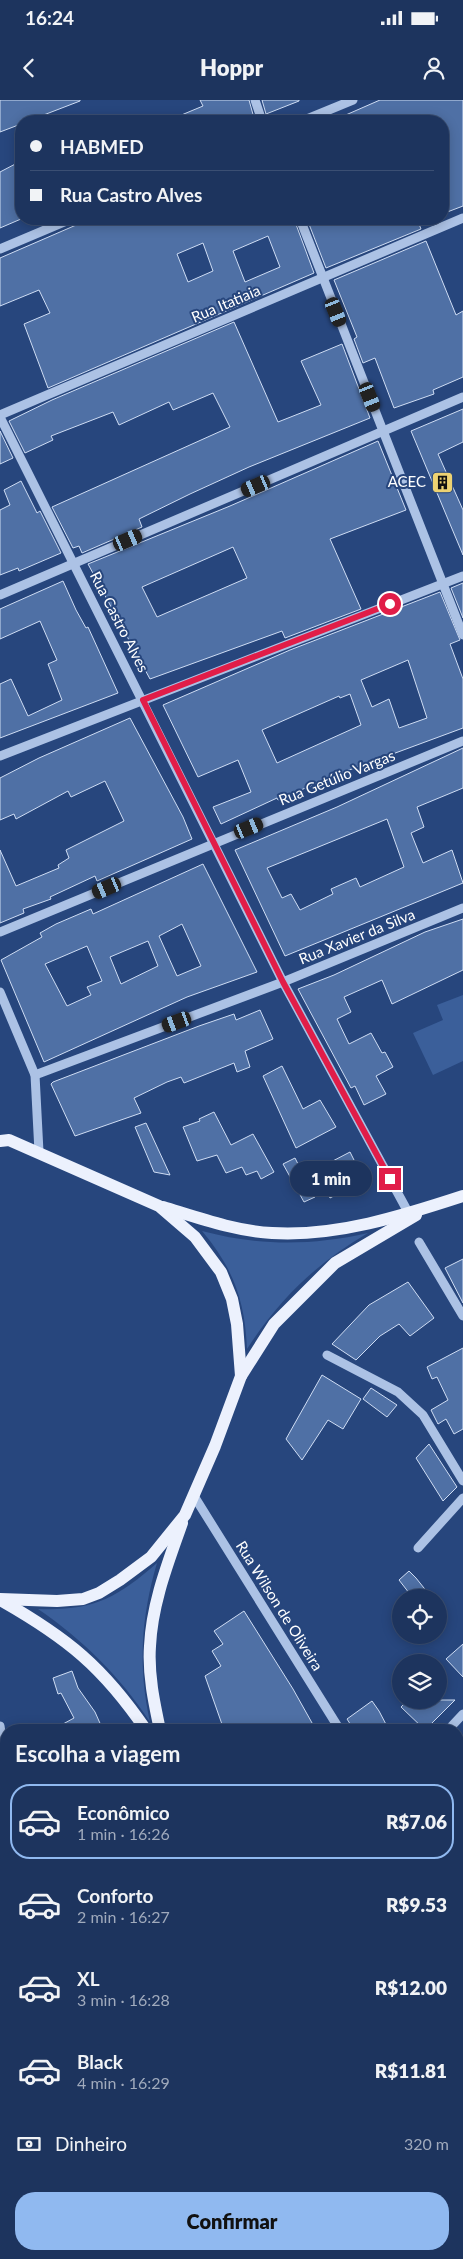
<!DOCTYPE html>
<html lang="pt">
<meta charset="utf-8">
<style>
body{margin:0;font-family:Lato,sans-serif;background:#2a3f67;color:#f1f3f6;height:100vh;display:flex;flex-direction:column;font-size:19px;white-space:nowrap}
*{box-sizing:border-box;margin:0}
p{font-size:16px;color:#a0aabc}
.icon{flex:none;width:28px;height:28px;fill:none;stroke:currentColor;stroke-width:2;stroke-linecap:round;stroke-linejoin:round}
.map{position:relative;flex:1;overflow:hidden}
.sheet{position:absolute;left:0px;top:1624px;width:464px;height:536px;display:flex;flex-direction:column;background:#1d345e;border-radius:20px 20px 0 0;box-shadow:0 2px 12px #0003,0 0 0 1px #3b4f73}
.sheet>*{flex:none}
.hud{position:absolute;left:15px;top:15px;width:434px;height:110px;border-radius:20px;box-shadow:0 2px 12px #0003,0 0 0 1px #3b4f73;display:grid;align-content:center;height:110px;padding:0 15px;background:#1d345e}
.controls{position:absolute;left:392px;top:1489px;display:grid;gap:10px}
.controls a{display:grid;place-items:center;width:55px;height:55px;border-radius:50%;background:#1d345e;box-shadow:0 2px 12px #0003,0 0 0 1px #3b4f73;font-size:25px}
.end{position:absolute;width:22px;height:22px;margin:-11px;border:6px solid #e11d48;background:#fff;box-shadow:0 0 0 2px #fff}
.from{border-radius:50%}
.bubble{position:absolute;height:35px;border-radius:18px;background:#1d345e;box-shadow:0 2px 12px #0003,0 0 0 1px #3b4f73;font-size:16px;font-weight:800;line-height:35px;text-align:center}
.car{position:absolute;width:15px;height:30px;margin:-15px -8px;border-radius:6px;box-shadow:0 0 4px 1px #0007;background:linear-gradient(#222 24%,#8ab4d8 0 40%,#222 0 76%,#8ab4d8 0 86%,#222 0)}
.hud b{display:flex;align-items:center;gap:18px;height:48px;font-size:19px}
.hud b+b{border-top:1px solid #3b4f73}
.hud i{width:12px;height:12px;background:#f1f3f6}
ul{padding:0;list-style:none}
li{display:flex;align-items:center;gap:15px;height:75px;margin:0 10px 8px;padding:0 5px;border:2px solid transparent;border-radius:20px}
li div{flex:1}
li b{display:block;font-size:19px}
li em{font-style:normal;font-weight:800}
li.active{border-color:#90b9f0}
li>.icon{width:45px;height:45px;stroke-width:1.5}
h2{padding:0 15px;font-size:22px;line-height:60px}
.pay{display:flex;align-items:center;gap:12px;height:55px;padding:0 15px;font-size:19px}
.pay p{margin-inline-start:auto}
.cta{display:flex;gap:10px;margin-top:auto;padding:10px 15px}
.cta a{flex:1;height:58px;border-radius:20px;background:#90b9f0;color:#111;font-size:20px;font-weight:800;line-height:58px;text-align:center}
.status{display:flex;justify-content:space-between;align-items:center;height:35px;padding:0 25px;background:#1d345e;direction:ltr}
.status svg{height:14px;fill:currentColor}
header{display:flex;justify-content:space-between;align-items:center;height:65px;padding:0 15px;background:#1d345e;font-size:22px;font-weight:800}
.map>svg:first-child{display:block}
.green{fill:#3b5f9a}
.building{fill:#4f70a5;stroke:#cfddf4;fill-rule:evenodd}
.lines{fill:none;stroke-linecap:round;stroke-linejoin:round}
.minor{stroke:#acc2e5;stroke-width:9}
.major{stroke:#ecf1fd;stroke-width:12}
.route{stroke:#e11d48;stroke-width:6}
.labels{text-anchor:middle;stroke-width:4;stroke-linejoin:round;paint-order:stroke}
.street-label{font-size:15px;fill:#fff;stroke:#27467d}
.poi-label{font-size:15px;fill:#fff;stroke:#27467d;text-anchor:end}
</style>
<div class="status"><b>16:24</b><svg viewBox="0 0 49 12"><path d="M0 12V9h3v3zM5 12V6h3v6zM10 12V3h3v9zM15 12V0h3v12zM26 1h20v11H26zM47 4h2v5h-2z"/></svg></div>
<header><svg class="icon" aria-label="back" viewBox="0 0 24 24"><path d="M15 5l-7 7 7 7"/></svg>Hoppr<svg class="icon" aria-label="person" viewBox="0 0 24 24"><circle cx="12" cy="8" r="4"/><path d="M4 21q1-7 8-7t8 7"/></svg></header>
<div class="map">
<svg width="463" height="2159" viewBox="0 0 463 2159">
<rect width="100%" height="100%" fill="#27467d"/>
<g class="green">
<path d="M463,895V961L433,975L413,933L443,920L437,905Z"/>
<path d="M202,1131C258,1146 311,1146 368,1133C318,1162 279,1199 247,1249C245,1200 233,1168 202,1131Z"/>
<path d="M157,1463C141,1517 138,1567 150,1622C120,1576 83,1540 38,1509C92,1511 116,1499 157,1463Z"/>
</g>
<g class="building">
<path d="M0,0H80V1L28,21H21V24L0,32Z"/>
<path d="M200,0H249L254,18L247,21H167L203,6Z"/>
<path d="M262,0H299V1L266,14Z"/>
<path d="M380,0H463V106L442,114V21H332Z"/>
<path d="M21,61V119L0,128V72Z"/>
<path d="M90,119H294L314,173L48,288L24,224L50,213L39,190L0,206V158ZM268,136L280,167L245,182L233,151ZM203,143L213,171L188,182L177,154Z"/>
<path d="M307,119H417L421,129L326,168Z"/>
<path d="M426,141L456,215L463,211V277L433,290L434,294L394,308L375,258L363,263L354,239L357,237L334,180Z"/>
<path d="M234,222L278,322L321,305L301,261L342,244L370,318L249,367L190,394L139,419L142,427L82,453L79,446L73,448L52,407L230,327L213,293L173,310L169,302L119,325L113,312L51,336L53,340L25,353L9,321L52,300Z"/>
<path d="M463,309V342L438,354L463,410V455L411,331Z"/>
<path d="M0,331L13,358L0,364Z"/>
<path d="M378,341L406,410L330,439L361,509L285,538L282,531L150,579L88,464L230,406ZM233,447L247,478L157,517L142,487Z"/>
<path d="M21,381L37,413L40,411L61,453L19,471L18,468L0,475V410L10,405L4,390Z"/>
<path d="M63,481L76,510L86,528L88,527L118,593L0,638V584L11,579L28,616L62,600L48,564L57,560L40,521L0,539V509Z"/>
<path d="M463,483V518L451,488Z"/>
<path d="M440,492L460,540L450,544L463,579V628L333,676L278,700L277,698L221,724L213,707L251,692L238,660L198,677L163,605L290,550ZM408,560L427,618L399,628L389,599L372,607L361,580ZM350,594L361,625L277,663L262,630L339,596L340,598Z"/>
<path d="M130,618L183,717L192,739L97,781L95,776L50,797L51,799L23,809L24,813L0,823V750L16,786L59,768L58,765L69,758L66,750L124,721L105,681L71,697L68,691L16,719L14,714L0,720V678L39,658Z"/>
<path d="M463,648V688L417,707L424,727L411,733L423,763L452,750L463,783L285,856L235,750L337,707ZM387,719L404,767L360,787L356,778L331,789L333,794L300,810L291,794L282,798L267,768Z"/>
<path d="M203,764L257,872L187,897L44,962L1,860L42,837L40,833L56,824L91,809L93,814ZM182,824L201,866L177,876L159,836ZM148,841L158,866L121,884L110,857ZM87,846L102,881L87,887L91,895L67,906L45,864Z"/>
<path d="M463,819V870L392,904L382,880L344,897L351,912L337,919L349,944L371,933L382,953L385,952L393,967L376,976L386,994L364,1005L355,986L351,988L298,889L334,875L425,832Z"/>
<path d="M260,910L273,939L245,951L250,967L237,972L234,963L184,983L181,977L167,982L134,998L141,1013L75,1036L51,984L53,982L199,926L234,914L236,920Z"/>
<path d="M282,966L303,1009L320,1000L336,1027L296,1048L263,976Z"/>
<path d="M214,1012L231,1045L253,1034L274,1072L261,1079L257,1071L246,1075L242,1067L226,1073L217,1055L197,1061L183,1027L200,1021L199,1019Z"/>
<path d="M146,1023L170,1075L154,1072L135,1027Z"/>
<path d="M350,1052L364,1080L330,1098L324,1084L311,1090L315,1097L304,1102L283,1064L295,1058L304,1076Z"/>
<path d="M463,1159V1203L445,1168Z"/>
<path d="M408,1182L434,1218L410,1236L399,1224L380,1236L356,1260L332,1244L369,1205Z"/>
<path d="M463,1248V1329L454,1334L446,1319L438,1324L431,1310L448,1300L437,1277L432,1279L427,1267Z"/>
<path d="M322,1275L361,1299L343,1329L328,1320L302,1360L286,1339Z"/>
<path d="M371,1288L397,1305L387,1317L363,1299Z"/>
<path d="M429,1344L457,1387L443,1401L416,1358Z"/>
<path d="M409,1471L416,1478L432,1498H413L399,1480Z"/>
<path d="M244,1511L293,1589L316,1630H224L205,1576L221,1566L212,1551L223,1544L214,1531Z"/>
<path d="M463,1544V1577L446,1559Z"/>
<path d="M72,1571L78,1588L95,1612L103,1630H52L74,1618L61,1593L58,1594L53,1578Z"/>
<path d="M408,1600H455L425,1630L401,1607Z"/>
<path d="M372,1601L379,1611L389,1630H354L347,1619Z"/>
</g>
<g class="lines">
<g class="minor">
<path d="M255,0L262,21"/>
<path d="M302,21L353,0"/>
<path d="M300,119L463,535"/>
<path d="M0,149L71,119"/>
<path d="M0,315L463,118"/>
<path d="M0,317L283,882L408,1112"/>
<path d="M0,495L463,297"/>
<path d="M0,656L463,476"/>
<path d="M0,832L463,641"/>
<path d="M0,892L35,975L39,1052"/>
<path d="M35,975L283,882L463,808"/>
<path d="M419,1142L463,1216"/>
<path d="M327,1255L398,1292L423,1315L463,1381"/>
<path d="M194,1396L340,1630"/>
<path d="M418,1448L463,1398"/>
<path d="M0,1626L6,1665"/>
<path d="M448,1630L463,1614"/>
<path d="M458,1817L463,1826"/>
<path d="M0,1889L6,1886"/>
<path d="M0,2051L6,2060"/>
<path d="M458,2072L463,2070"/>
<path d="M71,2154L75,2159"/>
<path d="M152,2154L155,2159"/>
<path d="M219,2154L222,2159"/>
<path d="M183,2159L191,2154"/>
<path d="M298,2159L307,2154"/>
</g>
<g class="major">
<path d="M0,1041L9,1040L159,1106L195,1137L221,1172L232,1199L237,1224L241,1276L215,1346L185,1415L151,1457L120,1480L99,1493L83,1499L57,1501L0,1499"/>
<path d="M163,1107C199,1118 235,1131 272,1133C336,1137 402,1116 463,1096"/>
<path d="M241,1276L274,1224L335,1163L416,1115"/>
<path d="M2,1501C67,1538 103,1567 146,1630"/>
<path d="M160,1630C154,1602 148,1574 150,1546C152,1503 168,1463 182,1423"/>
<path d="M365,2154L367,2159"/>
</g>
</g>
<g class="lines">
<path class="route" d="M390,1079L283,882L143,600L390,504"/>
</g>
<defs>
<symbol id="building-square" viewBox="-11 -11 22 22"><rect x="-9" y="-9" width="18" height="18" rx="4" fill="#edd272" stroke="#27467d"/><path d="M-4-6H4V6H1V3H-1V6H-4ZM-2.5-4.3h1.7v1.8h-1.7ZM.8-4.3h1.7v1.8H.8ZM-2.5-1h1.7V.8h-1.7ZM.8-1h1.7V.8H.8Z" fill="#111"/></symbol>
</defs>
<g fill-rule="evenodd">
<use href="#building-square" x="430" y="370" width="25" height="25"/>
</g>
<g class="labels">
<g class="street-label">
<text transform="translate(226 204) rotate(-23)" y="5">Rua Itatiaia</text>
<text transform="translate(119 522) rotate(63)" y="5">Rua Castro Alves</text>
<text transform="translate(337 678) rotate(-22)" y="5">Rua Getúlio Vargas</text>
<text transform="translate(357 837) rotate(-22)" y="5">Rua Xavier da Silva</text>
<text transform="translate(279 1506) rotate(58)" y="5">Rua Wilson de Oliveira</text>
</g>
<g class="poi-label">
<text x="426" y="387">ACEC</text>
</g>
</g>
</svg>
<div class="controls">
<a><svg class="icon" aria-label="locate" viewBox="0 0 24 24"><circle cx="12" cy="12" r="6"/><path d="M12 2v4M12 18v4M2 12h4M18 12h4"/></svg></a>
<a><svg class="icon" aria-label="layers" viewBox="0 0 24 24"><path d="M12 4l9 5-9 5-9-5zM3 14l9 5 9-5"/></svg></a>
</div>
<i class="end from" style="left:390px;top:504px"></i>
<i class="end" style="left:390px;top:1079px"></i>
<div class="bubble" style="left:290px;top:1061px;width:82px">1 min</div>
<i class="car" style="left:336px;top:212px;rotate:158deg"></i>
<i class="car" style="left:370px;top:297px;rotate:158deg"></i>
<i class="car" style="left:256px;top:386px;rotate:247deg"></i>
<i class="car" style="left:128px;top:440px;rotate:67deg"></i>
<i class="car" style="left:249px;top:728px;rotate:68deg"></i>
<i class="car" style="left:107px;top:788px;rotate:247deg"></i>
<i class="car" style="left:177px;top:922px;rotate:250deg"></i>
<div class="hud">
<b><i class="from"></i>HABMED</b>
<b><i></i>Rua Castro Alves</b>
</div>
<section class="sheet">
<h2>Escolha a viagem</h2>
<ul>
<li class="active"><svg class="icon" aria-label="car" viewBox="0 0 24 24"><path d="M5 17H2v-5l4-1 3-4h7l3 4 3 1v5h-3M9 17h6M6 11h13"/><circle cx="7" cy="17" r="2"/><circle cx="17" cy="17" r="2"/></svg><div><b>Econômico</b><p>1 min · 16:26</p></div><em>R$7.06</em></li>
<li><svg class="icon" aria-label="car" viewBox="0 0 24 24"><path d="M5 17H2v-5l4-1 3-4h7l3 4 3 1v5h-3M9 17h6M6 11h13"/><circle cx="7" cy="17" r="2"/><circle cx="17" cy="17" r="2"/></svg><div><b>Conforto</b><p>2 min · 16:27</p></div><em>R$9.53</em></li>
<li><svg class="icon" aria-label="car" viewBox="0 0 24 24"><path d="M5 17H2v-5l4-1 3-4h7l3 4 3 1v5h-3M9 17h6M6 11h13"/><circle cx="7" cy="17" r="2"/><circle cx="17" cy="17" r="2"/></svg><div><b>XL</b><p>3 min · 16:28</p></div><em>R$12.00</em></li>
<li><svg class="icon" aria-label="car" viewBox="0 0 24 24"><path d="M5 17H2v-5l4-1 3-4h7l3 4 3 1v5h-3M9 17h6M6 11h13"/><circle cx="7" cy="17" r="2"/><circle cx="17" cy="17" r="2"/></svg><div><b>Black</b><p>4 min · 16:29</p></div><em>R$11.81</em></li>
</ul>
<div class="pay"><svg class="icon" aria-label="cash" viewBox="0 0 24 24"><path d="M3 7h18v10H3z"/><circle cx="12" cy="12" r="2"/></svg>Dinheiro<p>320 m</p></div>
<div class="cta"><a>Confirmar</a></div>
</section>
</div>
